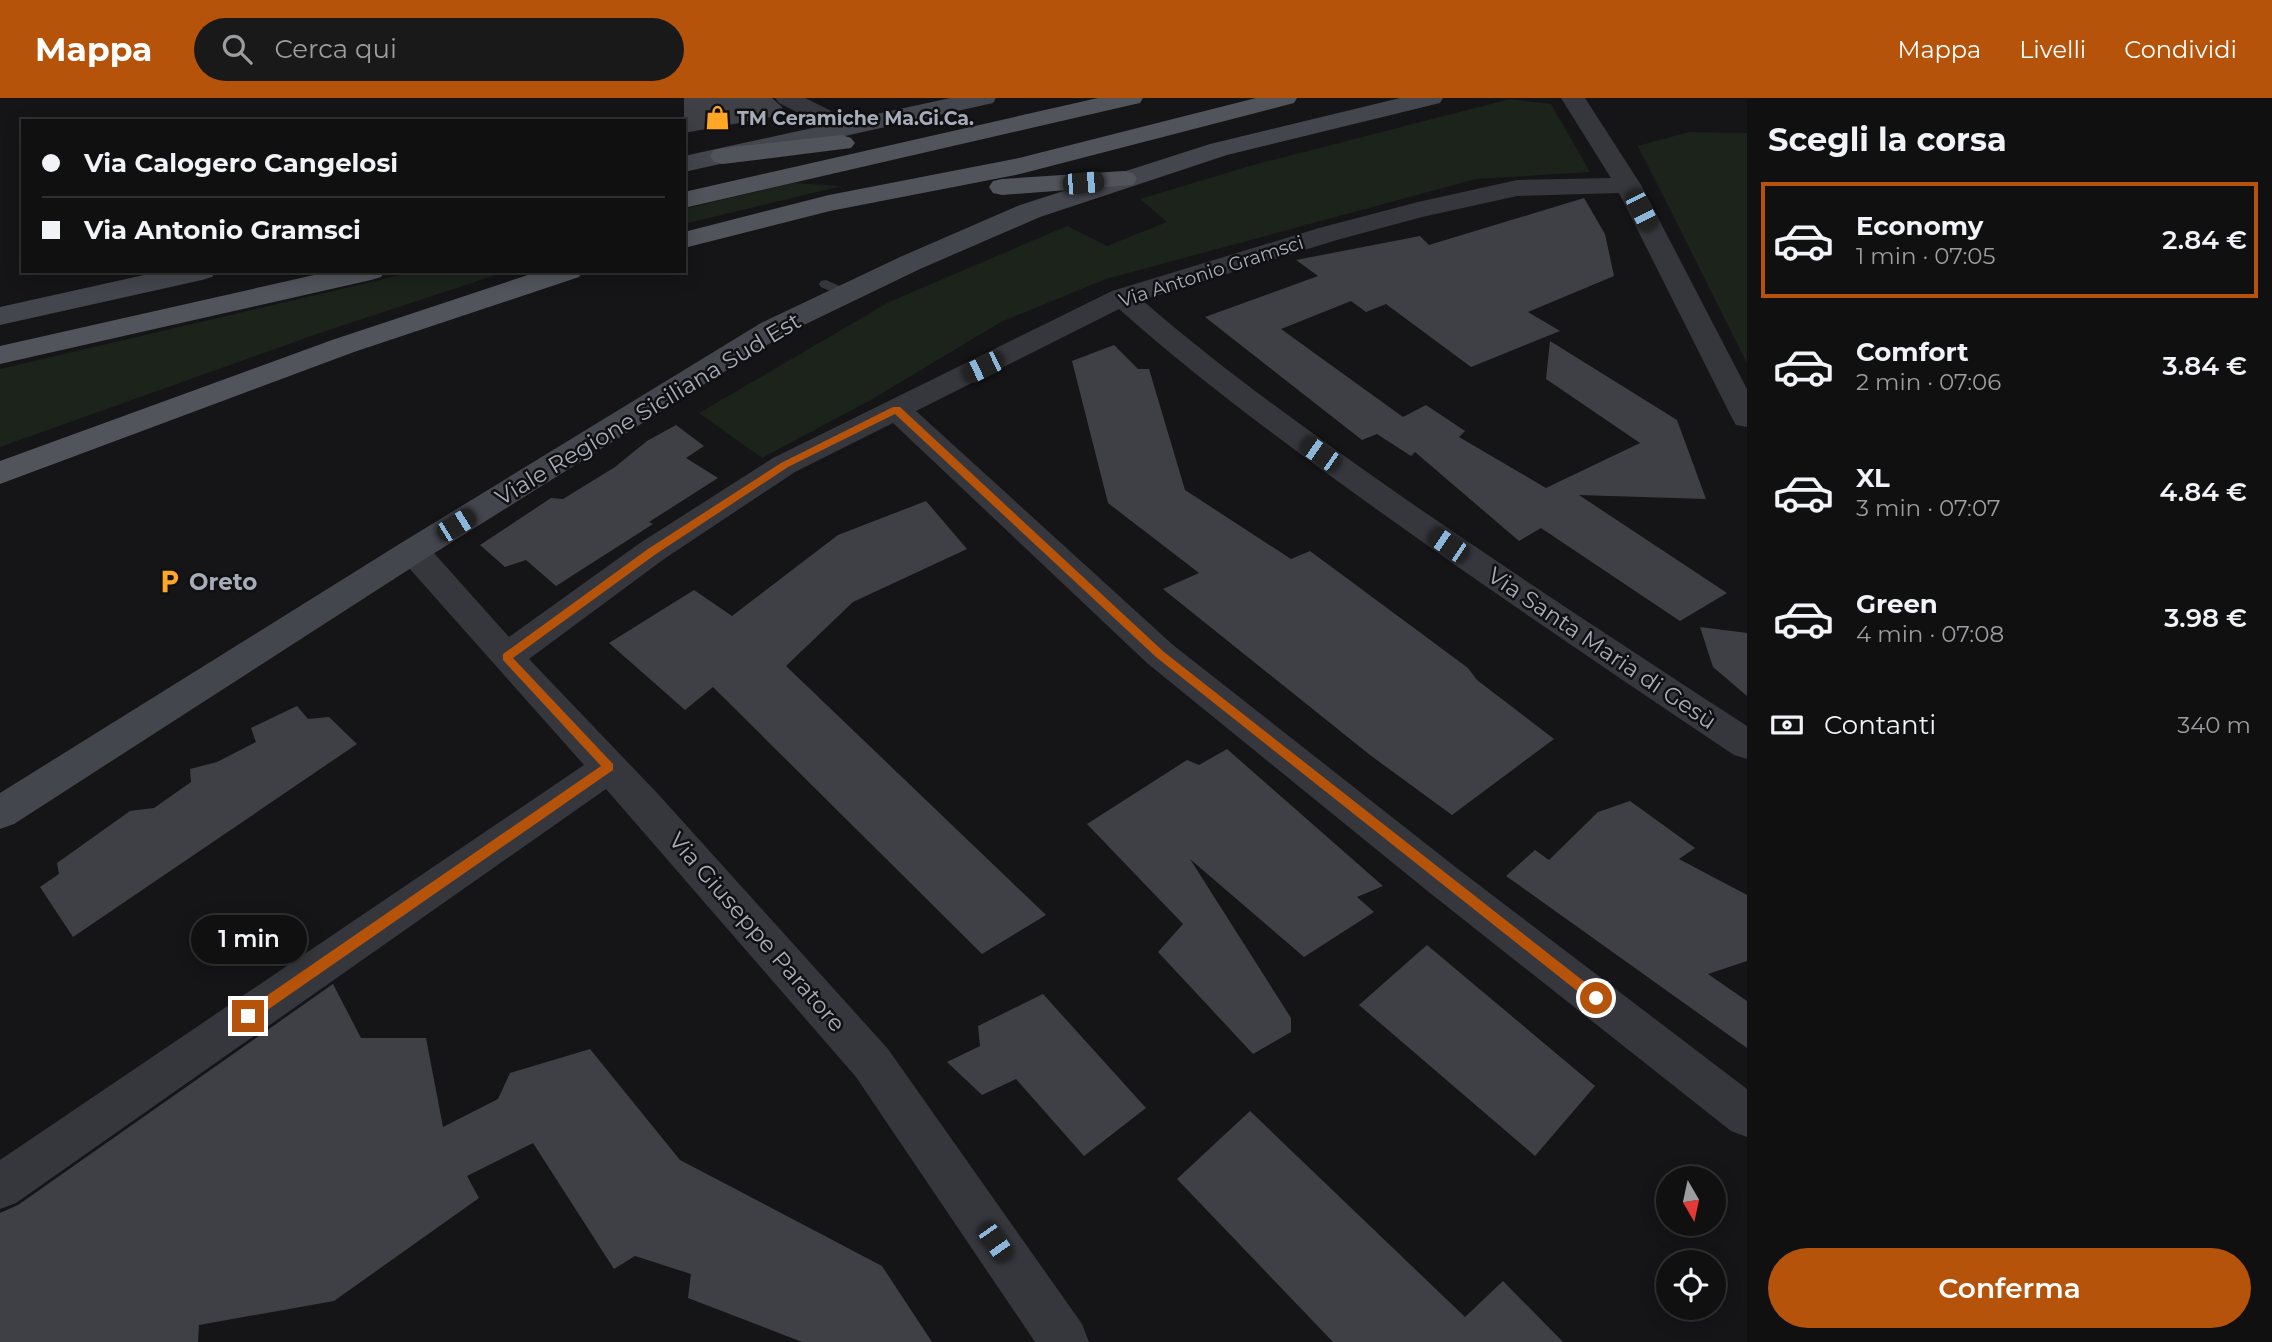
<!DOCTYPE html>
<html lang="it">
<meta charset="utf-8">
<style>
body{margin:0;font-family:Montserrat,sans-serif;background:#19191a;color:#f1f3f6;height:100vh;display:flex;flex-direction:column;font-size:26px;white-space:nowrap}
*{box-sizing:border-box;margin:0}
p{font-size:23px;color:#9c9d9f}
.icon{flex:none;width:38px;height:38px;fill:none;stroke:currentColor;stroke-width:2;stroke-linecap:round;stroke-linejoin:round}
.map{position:relative;flex:1;overflow:hidden}
.side{display:flex;flex-direction:column;background:#101011;width:525px}
.side>*{flex:none}
.banner{position:absolute;left:21px;top:21px;width:665px;height:154px;border-radius:0px;box-shadow:0 4px 18px #0003,0 0 0 2px #303031;display:grid;align-content:center;height:154px;padding:0 21px;background:#101011}
.needle{width:46px;rotate:171deg}
.controls{position:absolute;left:1656px;top:1068px;display:grid;gap:14px}
.controls a{display:grid;place-items:center;width:70px;height:70px;border-radius:50%;background:#101011;box-shadow:0 4px 18px #0003,0 0 0 2px #303031;font-size:35px}
.end{position:absolute;width:32px;height:32px;margin:-16px;border:9px solid #b45309;background:#fff;box-shadow:0 0 0 4px #fff}
.from{border-radius:50%}
.bubble{position:absolute;height:49px;border-radius:24px;background:#101011;box-shadow:0 4px 18px #0003,0 0 0 2px #303031;font-size:23px;font-weight:600;line-height:49px;text-align:center}
.car{position:absolute;width:21px;height:42px;margin:-21px -10px;border-radius:9px;box-shadow:0 0 5px 2px #0007;background:linear-gradient(#222 24%,#8ab4d8 0 40%,#222 0 76%,#8ab4d8 0 86%,#222 0)}
.banner b{display:flex;align-items:center;gap:24px;height:66px;font-size:26px}
.banner b+b{border-top:2px solid #303031}
.banner i{width:18px;height:18px;background:#f1f3f6}
ul{padding:0;list-style:none}
li{display:flex;align-items:center;gap:21px;height:116px;margin:0 14px 10px;padding:0 7px;border:4px solid transparent;border-radius:0px}
li div{flex:1}
li b{display:block;font-size:26px}
li em{font-style:normal;font-weight:600}
li.active{border-color:#b45309}
li>.icon{width:63px;height:63px;stroke-width:1.5}
h2{padding:0 21px;font-size:32px;line-height:84px}
.pay{display:flex;align-items:center;gap:18px;height:77px;padding:0 21px;font-size:26px}
.pay p{margin-inline-start:auto}
.cta{display:flex;gap:14px;margin-top:auto;padding:14px 21px}
.cta a{flex:1;height:80px;border-radius:42px;background:#b45309;color:#fff;font-size:28px;font-weight:600;line-height:80px;text-align:center}
header{display:flex;align-items:center;gap:42px;box-sizing:border-box;height:98px;padding:0 35px;background:#b45309;color:#fff}
header strong{font-size:33px}
nav{display:flex;gap:38px;margin-inline-start:auto;font-size:24px}
.search{width:490px;height:63px;background:#19191a;display:flex;align-items:center;gap:18px;box-sizing:border-box;padding:0 24px;border-radius:38px;color:#9c9d9f;font-size:26px}
main{display:flex;flex:1;min-height:0}
.map>svg:first-child{display:block}
.green{fill:#1b231b}
.building{fill:#3f4045}
.lines{fill:none;stroke-linecap:round;stroke-linejoin:round}
.lane{fill:#36373d;fill-rule:evenodd}
.street{fill:#36373d;fill-rule:evenodd}
.secondary{fill:#44464d;fill-rule:evenodd}
.primary{fill:#52545c;fill-rule:evenodd}
.route{fill:#b45309}
.labels{text-anchor:middle;stroke-width:5;stroke-linejoin:round;paint-order:stroke}
.far-poi-label{font-size:19px;font-weight:bold;fill:#a6adb9;stroke:#101012;text-anchor:start}
.far-street-label{font-size:19px;fill:#a6adb9;stroke:#101012}
.street-label{font-size:23px;fill:#a6adb9;stroke:#101012}
.poi-label{font-size:23px;font-weight:bold;fill:#a6adb9;stroke:#101012;text-anchor:start}
</style>
<header>
<strong>Mappa</strong>
<div class="search"><svg class="icon" aria-label="search" viewBox="0 0 24 24"><circle cx="10" cy="10" r="6"/><path d="M15 15l6 6"/></svg>Cerca qui</div>
<nav><a>Mappa</a><a>Livelli</a><a>Condividi</a></nav>
</header>
<main>
<div class="map">
<svg width="1747" height="1244" viewBox="0 0 1747 1244">
<rect width="100%" height="100%" fill="#151517"/>
<g class="green">
<path d="M1510,1L1551,6L1590,74L1476,81L1106,181L1001,224L869,303L762,360L699,315L889,204L1067,128L1107,148L1167,124L1140,101L1253,67Z"/>
<path d="M1689,34L1747,35V265L1638,48Z"/>
<path d="M794,85L842,88L684,126V111Z"/>
<path d="M418,173H508L314,237L0,349V271Z"/>
</g>
<g class="building">
<path d="M684,0H772L782,9L783,17L684,35Z"/>
<path d="M1584,100L1605,136L1614,178L1528,214L1560,233L1471,269L1386,206L1366,214L1351,203L1281,231L1403,319L1426,307L1465,333L1459,339L1546,390L1640,345L1546,281L1550,243L1677,322L1706,401L1579,397L1727,495L1680,523L1541,430L1519,443L1415,354L1411,358L1377,336L1362,342L1205,219L1318,178L1296,162L1420,138L1429,147Z"/>
<path d="M1114,247L1138,271H1149L1185,392L1291,461L1310,453L1468,570L1477,582L1554,641L1452,717L1370,657L1163,491L1199,475L1108,405L1072,263Z"/>
<path d="M676,327L704,348L686,360L718,380L649,424L653,426L556,488L526,462L505,469L480,447L551,400L563,401L615,369L647,343Z"/>
<path d="M926,403L967,451L853,504L786,568L1046,817L982,856L713,589L685,612L609,545L694,492L732,518L838,437Z"/>
<path d="M1700,529L1747,535V598L1713,569Z"/>
<path d="M297,608L308,621L329,619L357,646L73,839L40,789L59,776L57,765L130,713L154,710L191,684L190,671L217,664L256,644L251,630Z"/>
<path d="M1227,651L1383,788L1357,799L1374,814L1304,859L1190,761L1291,920V934L1253,956L1158,854L1183,826L1087,726L1187,662L1199,667Z"/>
<path d="M1630,703L1695,750L1679,761L1747,797V863L1708,876L1747,903V950L1506,778L1535,752L1549,762L1598,714Z"/>
<path d="M1427,847L1595,988L1535,1058L1359,907Z"/>
<path d="M333,886L361,940H426L443,1029L498,1001L510,975L590,951L680,1062L882,1168L932,1244H802L688,1200L691,1176L635,1158L614,1171L533,1045L467,1078L479,1100L334,1203L199,1227L198,1244H0V1115L18,1107Z"/>
<path d="M1043,896L1146,1010L1084,1058L1016,981L982,997L947,964L980,948L978,928Z"/>
<path d="M1250,1013L1465,1219L1503,1183L1563,1244H1333L1177,1081Z"/>
</g>
<g class="lines">
<path class="lane" d="M826,182L851,193L853,196L846,200L821,189L819,186L821,183Z"/>
<g class="street">
<path d="M775,0H805L856,25L859,30L856,35L847,37L838,35L779,5Z"/>
<path d="M1561,0H1585L1641,87L1747,291V329L1736,327L1732,320L1619,95L1517,98L1422,119L1337,142L1142,202C1225,274 1314,337 1404,400C1517,478 1632,553 1747,628V661L1734,657C1615,577 1496,497 1379,413C1290,349 1201,284 1119,211L916,313L1173,547L1458,771L1747,991V1039L1731,1033L1430,795L1147,565L893,325L795,374L664,461L529,561L658,696L888,951L1082,1226L1089,1244H1035L856,979L606,691L16,1105L0,1111V1062L584,667L401,461L396,453L401,445L413,442L425,445L509,539L640,445L773,360L1112,193L1319,130L1418,104L1517,82L1611,80Z"/>
</g>
<g class="secondary">
<path d="M950,0H996L993,5L984,7L684,74V58Z"/>
<path d="M1400,0H1443L1440,5L1227,57L1040,119L920,171L783,237L425,461L14,726L0,731V695L401,445L761,225L900,159L1020,107L1210,46Z"/>
<path d="M162,173H216L212,179L202,182L0,227V209Z"/>
</g>
<g class="primary">
<path d="M1098,0H1143L1140,5L1131,7L684,110V94Z"/>
<path d="M1256,0H1297L1294,5L1020,76L830,113L684,150V134L829,97L1019,60Z"/>
<path d="M842,37L851,40L855,45L851,50L723,66L714,64L710,58L714,52L723,50Z"/>
<path d="M1124,73L1133,75L1137,81L1133,87L1002,97L993,95L989,89L993,83L1002,81Z"/>
<path d="M332,173H385L381,179L371,182L0,266V248Z"/>
<path d="M540,173H583L579,179L354,254L0,386V363L332,242Z"/>
</g>
</g>
<path class="route" d="M893,309H900L1164,554L1600,896V904H1591L1156,559L895,316L788,369L656,456L513,560L613,666V672L253,922H243V914L601,668L503,562V556L648,451L781,365Z"/>
<defs>
<symbol id="shop-bare" viewBox="-9 -9 18 18"><path d="M-5-2.5h2.3a2.7 3.5 0 0 1 5.4 0H5L5.5 6h-11ZM-1.5-2.5h3a1.5 2.3 0 0 0-3 0Z" fill="#ffa725" stroke="#101012" stroke-width="2.5" paint-order="stroke"/></symbol>
<symbol id="parking-bare" viewBox="-9 -9 18 18"><path d="M-3.5-5.5H1a3.5 3.5 0 0 1 0 7H-1V5.5H-3.5ZM-1-3.4V-.6H.8a1.4 1.4 0 0 0 0-2.8Z" fill="#ffa725" stroke="#101012" stroke-width="2.5" paint-order="stroke"/></symbol>
</defs>
<g fill-rule="evenodd">
<use href="#shop-bare" x="700" y="2" width="35" height="35"/>
<use href="#parking-bare" x="152" y="466" width="35" height="35"/>
</g>
<g class="labels">
<g class="far-poi-label">
<text x="737" y="27">TM Ceramiche Ma.Gi.Ca.</text>
</g>
<g class="far-street-label">
<text transform="translate(1211 173) rotate(-18)" y="7">Via Antonio Gramsci</text>
</g>
<g class="street-label">
<text transform="translate(648 311) rotate(-31)" y="8">Viale Regione Siciliana Sud Est</text>
<text transform="translate(1602 550) rotate(34)" y="8">Via Santa Maria di Gesù</text>
<text transform="translate(757 834) rotate(49)" y="8">Via Giuseppe Paratore</text>
</g>
<g class="poi-label">
<text x="189" y="492">Oreto</text>
</g>
</g>
</svg>
<div class="controls">
<a><svg class="needle" viewBox="-14 -14 28 28"><path d="M0-13l5 13h-10z" fill="#e53935"/><path d="M0 13l5-13h-10z" fill="#9c9d9f"/></svg></a>
<a><svg class="icon" aria-label="locate" viewBox="0 0 24 24"><circle cx="12" cy="12" r="6"/><path d="M12 2v4M12 18v4M2 12h4M18 12h4"/></svg></a>
</div>
<i class="end from" style="left:1596px;top:900px"></i>
<i class="end" style="left:248px;top:918px"></i>
<div class="bubble" style="left:191px;top:817px;width:116px">1 min</div>
<i class="car" style="left:1083px;top:85px;rotate:85deg"></i>
<i class="car" style="left:1641px;top:112px;rotate:153deg"></i>
<i class="car" style="left:983px;top:269px;rotate:244deg"></i>
<i class="car" style="left:1320px;top:356px;rotate:305deg"></i>
<i class="car" style="left:456px;top:427px;rotate:58deg"></i>
<i class="car" style="left:1448px;top:447px;rotate:304deg"></i>
<i class="car" style="left:995px;top:1144px;rotate:145deg"></i>
<div class="banner">
<b><i class="from"></i>Via Calogero Cangelosi</b>
<b><i></i>Via Antonio Gramsci</b>
</div>
</div>
<section class="side">
<h2>Scegli la corsa</h2>
<ul>
<li class="active"><svg class="icon" aria-label="car" viewBox="0 0 24 24"><path d="M5 17H2v-5l4-1 3-4h7l3 4 3 1v5h-3M9 17h6M6 11h13"/><circle cx="7" cy="17" r="2"/><circle cx="17" cy="17" r="2"/></svg><div><b>Economy</b><p>1 min · 07:05</p></div><em>2.84 €</em></li>
<li><svg class="icon" aria-label="car" viewBox="0 0 24 24"><path d="M5 17H2v-5l4-1 3-4h7l3 4 3 1v5h-3M9 17h6M6 11h13"/><circle cx="7" cy="17" r="2"/><circle cx="17" cy="17" r="2"/></svg><div><b>Comfort</b><p>2 min · 07:06</p></div><em>3.84 €</em></li>
<li><svg class="icon" aria-label="car" viewBox="0 0 24 24"><path d="M5 17H2v-5l4-1 3-4h7l3 4 3 1v5h-3M9 17h6M6 11h13"/><circle cx="7" cy="17" r="2"/><circle cx="17" cy="17" r="2"/></svg><div><b>XL</b><p>3 min · 07:07</p></div><em>4.84 €</em></li>
<li><svg class="icon" aria-label="car" viewBox="0 0 24 24"><path d="M5 17H2v-5l4-1 3-4h7l3 4 3 1v5h-3M9 17h6M6 11h13"/><circle cx="7" cy="17" r="2"/><circle cx="17" cy="17" r="2"/></svg><div><b>Green</b><p>4 min · 07:08</p></div><em>3.98 €</em></li>
</ul>
<div class="pay"><svg class="icon" aria-label="cash" viewBox="0 0 24 24"><path d="M3 7h18v10H3z"/><circle cx="12" cy="12" r="2"/></svg>Contanti<p>340 m</p></div>
<div class="cta"><a>Conferma</a></div>
</section>
</main>
